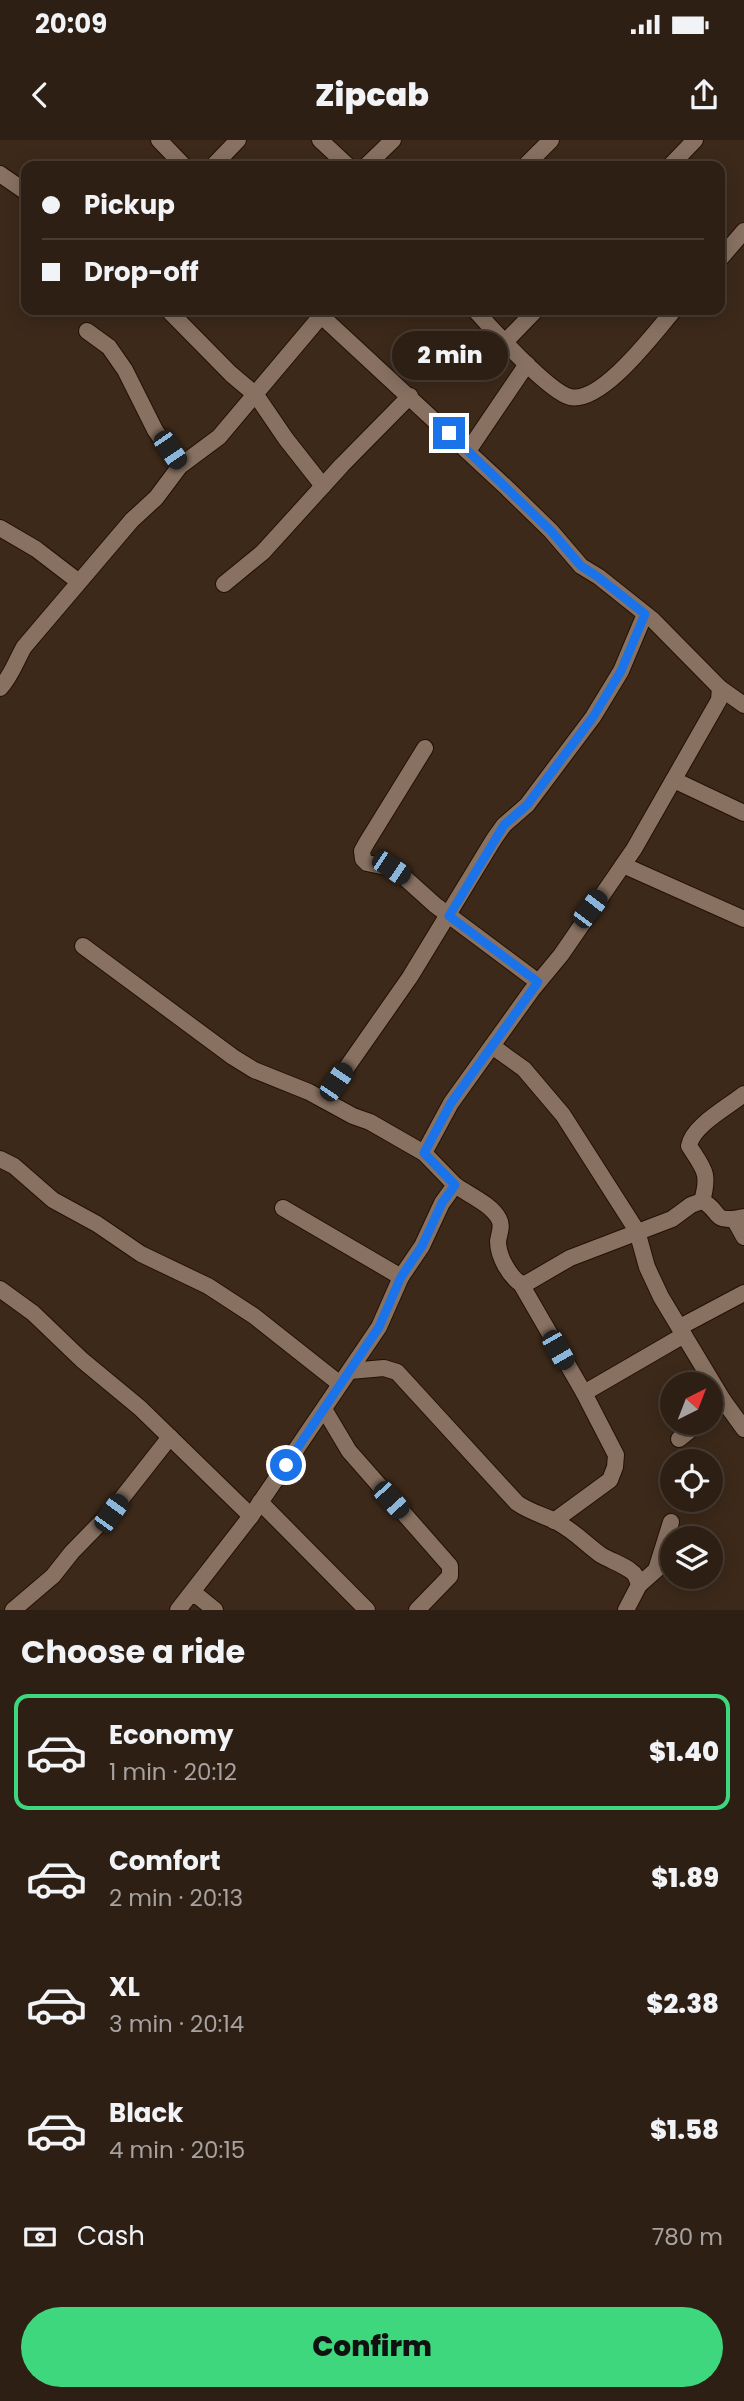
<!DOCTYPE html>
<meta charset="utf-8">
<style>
body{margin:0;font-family:Poppins,sans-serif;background:#35271d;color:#f1f3f6;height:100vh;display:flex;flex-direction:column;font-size:26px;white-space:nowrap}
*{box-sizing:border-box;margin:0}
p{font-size:23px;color:#a7a2a0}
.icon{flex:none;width:38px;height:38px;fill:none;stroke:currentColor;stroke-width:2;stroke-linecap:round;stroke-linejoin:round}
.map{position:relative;height:1470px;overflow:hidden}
.sheet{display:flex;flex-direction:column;background:#2d1f14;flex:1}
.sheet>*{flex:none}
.top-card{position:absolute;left:21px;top:21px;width:704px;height:154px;border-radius:14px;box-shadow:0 4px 18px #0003,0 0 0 2px #483d34;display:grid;align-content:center;height:154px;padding:0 21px;background:#2d1f14}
.needle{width:46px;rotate:42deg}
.fabs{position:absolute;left:660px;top:1232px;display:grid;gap:14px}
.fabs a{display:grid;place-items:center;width:63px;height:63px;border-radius:50%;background:#2d1f14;box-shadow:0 4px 18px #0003,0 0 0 2px #483d34;font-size:35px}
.end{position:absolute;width:32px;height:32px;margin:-16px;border:9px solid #1a73e8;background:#fff;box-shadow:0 0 0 4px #fff}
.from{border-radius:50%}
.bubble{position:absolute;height:49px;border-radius:24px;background:#2d1f14;box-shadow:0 4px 18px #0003,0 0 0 2px #483d34;font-size:23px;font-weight:800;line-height:49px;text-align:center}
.car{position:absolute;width:21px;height:42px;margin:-21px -10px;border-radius:9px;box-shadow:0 0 5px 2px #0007;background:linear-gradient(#222 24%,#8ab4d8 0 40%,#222 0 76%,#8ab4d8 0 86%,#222 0)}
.top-card b{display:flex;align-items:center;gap:24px;height:66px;font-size:26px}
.top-card b+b{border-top:2px solid #483d34}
.top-card i{width:18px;height:18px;background:#f1f3f6}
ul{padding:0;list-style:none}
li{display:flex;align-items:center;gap:21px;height:116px;margin:0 14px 10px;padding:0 7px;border:4px solid transparent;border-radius:14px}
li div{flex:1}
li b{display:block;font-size:26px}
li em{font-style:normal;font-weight:800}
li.on{border-color:#3fd77d}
li>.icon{width:63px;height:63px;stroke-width:1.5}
h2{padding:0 21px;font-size:32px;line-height:84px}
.pay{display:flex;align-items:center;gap:18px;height:77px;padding:0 21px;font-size:26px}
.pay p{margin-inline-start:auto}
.cta{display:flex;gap:14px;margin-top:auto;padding:14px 21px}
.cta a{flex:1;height:80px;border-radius:42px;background:#3fd77d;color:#111;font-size:28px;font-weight:800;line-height:80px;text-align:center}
.status{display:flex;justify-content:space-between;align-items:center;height:49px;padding:0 35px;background:#2d1f14;direction:ltr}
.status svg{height:19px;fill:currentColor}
header{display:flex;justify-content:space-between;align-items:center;height:91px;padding:0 21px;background:#2d1f14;font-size:32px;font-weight:800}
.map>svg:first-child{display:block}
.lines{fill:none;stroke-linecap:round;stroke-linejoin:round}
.minor-casing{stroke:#231104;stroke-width:18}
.minor{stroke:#887161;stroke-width:16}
.route{stroke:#1a73e8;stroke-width:9}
</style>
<div class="status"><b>20:09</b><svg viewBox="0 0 49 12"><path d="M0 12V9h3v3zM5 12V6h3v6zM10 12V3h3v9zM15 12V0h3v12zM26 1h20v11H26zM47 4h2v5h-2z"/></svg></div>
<header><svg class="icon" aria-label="back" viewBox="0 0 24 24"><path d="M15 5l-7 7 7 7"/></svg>Zipcab<svg class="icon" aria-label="share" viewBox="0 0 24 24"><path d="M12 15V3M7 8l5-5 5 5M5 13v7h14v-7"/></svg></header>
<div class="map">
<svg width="744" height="1470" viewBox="0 0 744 1470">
<rect width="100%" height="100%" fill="#3c291a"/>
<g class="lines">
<defs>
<g id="minor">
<path d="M159,0L184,26"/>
<path d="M320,0L348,26"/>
<path d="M213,26L238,0"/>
<path d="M366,26L393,0"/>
<path d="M525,26L551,0"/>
<path d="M670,26L695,0"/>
<path d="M0,34L26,52"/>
<path d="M719,120L744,91"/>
<path d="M168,170L231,234L256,255L286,299L323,346"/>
<path d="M315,170L508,349L551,391L581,426L599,437L653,480L720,548L744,565"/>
<path d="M475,170C491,188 549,252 570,257C602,264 655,192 674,170"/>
<path d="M87,191L109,207L125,230L155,290L180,326"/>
<path d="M505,202L536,170"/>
<path d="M468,311L527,224"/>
<path d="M0,388L36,409L79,442"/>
<path d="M224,444L263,412L342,325L410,256"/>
<path d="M0,548C11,537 16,521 24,507L132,380L156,358L180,326L219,297L321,176"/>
<path d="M425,608L367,702L362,711L363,719L367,723L391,728L405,738L435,765L538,842"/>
<path d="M674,640L744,673"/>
<path d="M623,725L744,779"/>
<path d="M83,806L233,917L254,930L309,952L353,976L370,982L424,1013L455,1045"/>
<path d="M492,906L524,929L563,975L637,1091L647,1127L661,1157L723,1260L721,1265L710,1274"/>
<path d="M324,960L410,837L494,699L504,685L527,665L593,577L621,531L645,474"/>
<path d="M424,1013L451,963L532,850L561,815L634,709L719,560L720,548"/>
<path d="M0,1019L14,1026L53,1060L97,1084L141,1114L208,1146L254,1176L340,1244"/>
<path d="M702,1061C710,1033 704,1029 689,1006C692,986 728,967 744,954"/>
<path d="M283,1068L401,1137"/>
<path d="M734,1079L744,1097"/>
<path d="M521,1144L527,1143L570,1118L672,1079L691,1065L702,1061C723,1071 709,1084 744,1077"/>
<path d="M0,1149L33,1173L82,1220L140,1268L251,1376"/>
<path d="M680,1187L744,1153"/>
<path d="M350,1231L384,1228L397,1232L517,1363C530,1372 543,1375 557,1382C574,1391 586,1404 601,1415C611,1421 622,1424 631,1431C636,1434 637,1439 639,1445L626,1470"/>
<path d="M584,1253L684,1195"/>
<path d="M723,1260L744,1289"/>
<path d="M324,1269L349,1311L450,1426V1436L417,1470"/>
<path d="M679,1299L699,1283"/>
<path d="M260,1362L367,1470"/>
<path d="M639,1445L656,1430L671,1382"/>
<path d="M190,1455L199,1457L215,1470"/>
<path d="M13,1470L53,1436L72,1412L111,1372L170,1297"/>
<path d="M178,1470L251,1376L379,1187L401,1137L422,1106L442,1063L455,1045C469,1055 491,1064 499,1079C503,1086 499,1094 498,1101C498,1116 509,1136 521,1144L584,1253L616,1315L615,1327L610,1340L554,1381"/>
</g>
</defs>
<use href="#minor" class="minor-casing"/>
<use href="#minor" class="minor"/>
</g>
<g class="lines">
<path class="route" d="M286,1325L379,1187L401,1137L422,1106L442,1063L455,1045L424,1013L451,963L538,842L449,776L504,685L527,665L593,577L621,531L645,474L598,437L581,426L551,391L449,293"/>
</g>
</svg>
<div class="fabs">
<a><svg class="needle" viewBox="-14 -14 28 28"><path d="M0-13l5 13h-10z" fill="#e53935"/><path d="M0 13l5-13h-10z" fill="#a7a2a0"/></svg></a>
<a><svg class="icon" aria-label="locate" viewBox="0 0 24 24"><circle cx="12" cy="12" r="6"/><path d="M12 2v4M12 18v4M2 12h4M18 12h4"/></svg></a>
<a><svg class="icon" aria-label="layers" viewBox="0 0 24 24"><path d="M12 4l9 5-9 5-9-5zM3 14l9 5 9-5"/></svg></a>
</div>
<i class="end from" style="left:286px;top:1325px"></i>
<i class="end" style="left:449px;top:293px"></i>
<div class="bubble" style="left:392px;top:191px;width:116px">2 min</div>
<i class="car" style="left:170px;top:310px;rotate:146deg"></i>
<i class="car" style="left:391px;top:728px;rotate:124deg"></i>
<i class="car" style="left:590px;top:769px;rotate:37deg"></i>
<i class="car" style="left:336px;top:942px;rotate:34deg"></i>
<i class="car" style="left:558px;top:1210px;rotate:150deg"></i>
<i class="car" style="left:391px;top:1360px;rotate:138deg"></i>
<i class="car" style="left:111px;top:1373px;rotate:36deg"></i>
<div class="top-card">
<b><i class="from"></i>Pickup</b>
<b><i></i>Drop-off</b>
</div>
</div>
<section class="sheet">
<h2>Choose a ride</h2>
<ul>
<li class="on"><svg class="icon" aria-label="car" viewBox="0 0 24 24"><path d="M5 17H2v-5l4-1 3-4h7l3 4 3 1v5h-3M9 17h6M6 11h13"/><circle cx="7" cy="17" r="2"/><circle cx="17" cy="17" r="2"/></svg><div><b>Economy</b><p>1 min · 20:12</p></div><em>$1.40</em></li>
<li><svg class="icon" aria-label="car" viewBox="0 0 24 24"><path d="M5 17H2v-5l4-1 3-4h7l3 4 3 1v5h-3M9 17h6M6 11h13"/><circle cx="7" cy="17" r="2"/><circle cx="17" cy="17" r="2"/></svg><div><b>Comfort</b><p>2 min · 20:13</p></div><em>$1.89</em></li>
<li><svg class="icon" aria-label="car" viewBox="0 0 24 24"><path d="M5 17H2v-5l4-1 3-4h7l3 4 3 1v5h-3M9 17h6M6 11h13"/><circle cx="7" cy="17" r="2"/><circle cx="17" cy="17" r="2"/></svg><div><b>XL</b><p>3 min · 20:14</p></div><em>$2.38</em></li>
<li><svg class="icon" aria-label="car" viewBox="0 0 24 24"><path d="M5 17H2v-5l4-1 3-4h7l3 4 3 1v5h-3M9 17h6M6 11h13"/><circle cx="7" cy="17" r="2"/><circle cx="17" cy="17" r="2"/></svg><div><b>Black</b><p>4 min · 20:15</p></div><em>$1.58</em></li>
</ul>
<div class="pay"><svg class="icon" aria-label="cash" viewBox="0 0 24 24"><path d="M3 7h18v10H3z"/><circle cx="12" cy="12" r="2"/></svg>Cash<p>780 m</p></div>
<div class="cta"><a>Confirm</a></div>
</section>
